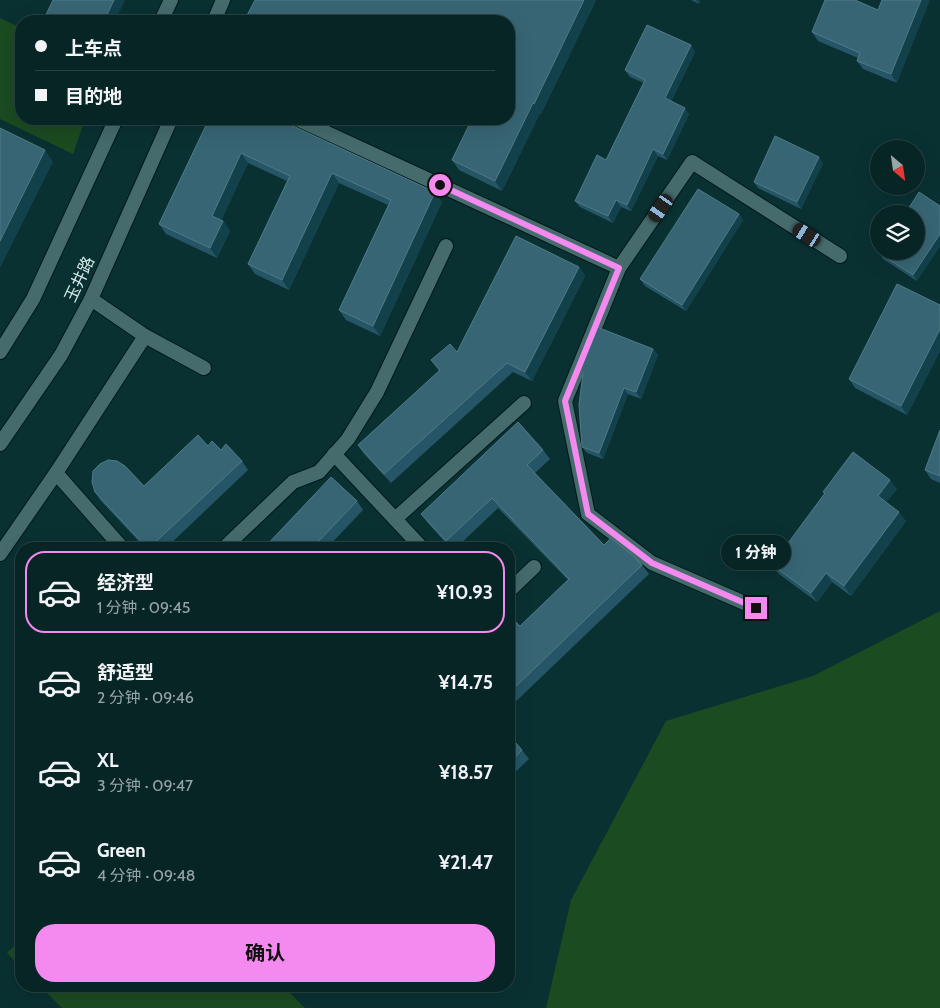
<!DOCTYPE html>
<html lang="zh">
<meta charset="utf-8">
<style>
body{margin:0;font-family:Cabin,"Noto Sans SC",sans-serif;background:#112d2e;color:#f1f3f6;height:100vh;display:flex;flex-direction:column;font-size:19px;white-space:nowrap}
*{box-sizing:border-box;margin:0}
p{font-size:16px;color:#98a5a7}
.icon{flex:none;width:28px;height:28px;fill:none;stroke:currentColor;stroke-width:2;stroke-linecap:round;stroke-linejoin:round}
.map{position:relative;flex:1;overflow:hidden}
.panel{position:absolute;left:15px;top:542px;width:500px;height:450px;display:flex;flex-direction:column;background:#082526;border-radius:20px;box-shadow:0 5px 20px #0002,0 0 0 1px #294243}
.panel>*{flex:none}
.guide{position:absolute;left:15px;top:15px;width:500px;height:110px;border-radius:20px;box-shadow:0 5px 20px #0002,0 0 0 1px #294243;display:grid;align-content:center;height:110px;padding:0 20px;background:#082526}
.needle{width:32px;rotate:151deg}
.tools{position:absolute;left:870px;top:140px;display:grid;gap:10px}
.tools a{display:grid;place-items:center;width:55px;height:55px;border-radius:50%;background:#082526;box-shadow:0 5px 20px #0002,0 0 0 1px #294243;font-size:25px}
.end{position:absolute;width:22px;height:22px;margin:-11px;border:6px solid #f489f0;background:#111;box-shadow:0 0 0 2px #111}
.from{border-radius:50%}
.bubble{position:absolute;height:35px;border-radius:18px;background:#082526;box-shadow:0 5px 20px #0002,0 0 0 1px #294243;font-size:16px;font-weight:700;line-height:35px;text-align:center}
.car{position:absolute;width:15px;height:30px;margin:-15px -8px;border-radius:6px;box-shadow:0 0 4px 1px #0007;background:linear-gradient(#222 24%,#8ab4d8 0 40%,#222 0 76%,#8ab4d8 0 86%,#222 0)}
.guide b{display:flex;align-items:center;gap:18px;height:48px;font-size:19px}
.guide b+b{border-top:1px solid #294243}
.guide i{width:12px;height:12px;background:#f1f3f6}
ul{padding:9px 0 0;list-style:none}
li{display:flex;align-items:center;gap:15px;height:82px;margin:0 10px 8px;padding:0 10px;border:2px solid transparent;border-radius:20px}
li div{flex:1}
li b{display:block;font-size:19px}
li em{font-style:normal;font-weight:700}
li.current{border-color:#f489f0}
li>.icon{width:45px;height:45px;stroke-width:1.5}
.cta{display:flex;gap:10px;margin-top:auto;padding:10px 20px}
.cta a{flex:1;height:58px;border-radius:20px;background:#f489f0;color:#111;font-size:20px;font-weight:700;line-height:58px;text-align:center}
.map>svg:first-child{display:block}
.green{fill:#1b4b21}
.lines{fill:none;stroke-linecap:round;stroke-linejoin:round}
.minor-casing{stroke:#001819;stroke-width:16}
.tertiary-casing{stroke:#001819;stroke-width:16}
.minor{stroke:#456b6c;stroke-width:14}
.tertiary{stroke:#456b6c;stroke-width:14}
.wall{fill:#255566}
.shaded-wall{fill:#12404b}
.building{fill:#386574;stroke:#517a87}
.route{stroke:#f489f0;stroke-width:6}
.labels{text-anchor:middle;stroke-width:4;stroke-linejoin:round;paint-order:stroke}
.street-label{font-size:16px;fill:#d6eaea;stroke:#0a3132}
</style>
<div class="map">
<svg width="940" height="1008" viewBox="0 0 940 1008">
<rect width="100%" height="100%" fill="#0a3132"/>
<g class="green">
<path d="M0,18L21,28V119H85L73,154L0,119Z"/>
<path d="M940,611V1008H546L571,900L666,721L813,676Z"/>
<path d="M21,939V968L7,953Z"/>
<path d="M40,986H283L305,1008H62Z"/>
</g>
<g class="lines">
<defs>
<g id="minor">
<path d="M297,119L619,268"/>
<path d="M91,299L145,336L204,368"/>
<path d="M334,454L423,549"/>
<path d="M56,473L123,549"/>
<path d="M395,519L524,403"/>
<path d="M223,549L293,482L319,472L348,439L377,392L446,246"/>
<path d="M0,554L56,473L145,336"/>
<path d="M509,591L534,567"/>
<path d="M756,608L652,563L588,514L565,401L619,268L692,162L840,256"/>
</g>
<g id="tertiary">
<path d="M161,21L171,0"/>
<path d="M214,21L223,0"/>
<path d="M0,352L33,299L116,119"/>
<path d="M0,444L61,355L91,299L171,119"/>
</g>
</defs>
<use href="#minor" class="minor-casing"/>
<use href="#tertiary" class="tertiary-casing"/>
<use href="#minor" class="minor"/>
<use href="#tertiary" class="tertiary"/>
</g>
<g class="wall">
<path d="M596,0L541,114L540,113L502,191L459,170L452,160L469,126L454,119H509Z"/>
<path d="M691,0H700L699,4Z"/>
<path d="M878,10L897,83L863,69L857,61L858,58L818,41L812,32Z"/>
<path d="M691,45L695,52L671,101L689,114L667,160L658,156L631,211L621,207L613,223L580,207L575,201L606,160L644,83L630,77L625,70Z"/>
<path d="M209,119H280V120L442,202L380,336L346,320L339,310L388,205L339,183L289,290L255,274L248,264L287,181L248,163L221,220L223,221L230,231L217,258L166,234L159,224Z"/>
<path d="M823,163L801,209L758,188L754,182Z"/>
<path d="M919,192L917,281L883,259L879,253Z"/>
<path d="M739,214L743,220L686,311L645,286L640,279Z"/>
<path d="M579,267L585,276L532,381L513,372L391,483L364,454L358,445L439,371L431,360L457,352Z"/>
<path d="M940,305V351L907,415L855,388L849,379Z"/>
<path d="M653,349L658,355L641,399L628,394L603,459L587,453L582,447L583,376L580,371Z"/>
<path d="M940,430V483L931,479L925,470Z"/>
<path d="M208,446L221,450L242,461L248,470L165,549H146L101,501L95,492L144,486Z"/>
<path d="M543,450L550,459L535,473L604,545L642,565L649,574L509,708V619L520,626L568,580L498,508L455,549H451L428,523L421,514Z"/>
<path d="M897,489L886,502L906,521L851,596L832,582L817,602L779,574L772,565L825,494L823,492Z"/>
<path d="M357,501L363,510L326,549H263Z"/>
<path d="M509,735L522,750L529,759L509,778Z"/>
</g>
<g class="shaded-wall">
<path d="M114,0H125L115,21H104Z"/>
<path d="M584,0H596L541,114L534,104Z"/>
<path d="M696,0H700L699,4Z"/>
<path d="M921,0H930L897,83L891,74Z"/>
<path d="M691,45L695,52L670,105L665,98Z"/>
<path d="M533,103L540,113L502,191L495,181Z"/>
<path d="M685,108L689,114L667,160L663,154Z"/>
<path d="M653,149L658,156L631,211L627,205Z"/>
<path d="M45,150L53,162L0,268V241Z"/>
<path d="M241,153L248,163L219,226L212,216Z"/>
<path d="M819,157L823,163L801,209L797,202Z"/>
<path d="M332,173L339,183L289,290L282,280Z"/>
<path d="M435,192L442,202L380,336L373,326Z"/>
<path d="M616,200L621,207L613,223L608,216Z"/>
<path d="M739,214L743,220L686,311L682,305Z"/>
<path d="M223,221L230,231L217,258L210,248Z"/>
<path d="M940,234V247L917,281L913,275Z"/>
<path d="M579,267L585,276L532,381L525,372Z"/>
<path d="M940,329V351L907,415L901,406Z"/>
<path d="M653,349L658,355L641,399L636,392Z"/>
<path d="M624,388L628,394L603,459L599,453Z"/>
<path d="M890,480L897,489L884,505L878,496Z"/>
<path d="M899,512L906,521L851,596L844,586Z"/>
<path d="M826,573L832,582L817,602L811,593Z"/>
</g>
<g class="building">
<path d="M53,0H114L104,21H43Z"/>
<path d="M255,0H584L534,104L533,103L495,181L452,160L471,121L467,119H509V21H244Z"/>
<path d="M825,0H855L878,10L882,0H921L891,74L857,61L860,53L812,32Z"/>
<path d="M647,25L691,45L665,98L685,108L663,154L653,149L627,205L616,200L608,216L575,201L597,155L606,160L645,80L625,70Z"/>
<path d="M209,119H278L435,192L373,326L339,310L391,200L332,173L282,280L248,264L290,176L241,153L212,216L223,221L210,248L159,224Z"/>
<path d="M0,128L45,150L0,241Z"/>
<path d="M775,136L819,157L797,202L754,182Z"/>
<path d="M698,189L739,214L682,305L640,279Z"/>
<path d="M919,192L940,206V234L913,275L879,253L880,251H916V214H905Z"/>
<path d="M516,236L579,267L525,372L507,363L384,474L358,445L440,370L431,360L450,344L457,352Z"/>
<path d="M897,284L940,305V329L901,406L849,379Z"/>
<path d="M597,327L653,349L636,392L624,388L599,453L582,447L579,405L583,373L580,371Z"/>
<path d="M518,422L543,450L527,465L604,545L611,538L632,555L642,565L509,693V619L511,617L520,626L569,579L492,498L446,541L421,514Z"/>
<path d="M940,430V476L925,470Z"/>
<path d="M198,435L208,446L212,441L221,450L226,444L242,461L148,549L95,492L92,482L93,471L100,464L108,460L117,461L125,466L144,486Z"/>
<path d="M853,452L890,480L878,496L899,512L844,586L826,573L811,593L772,565L825,493L823,492Z"/>
<path d="M331,477L357,501L311,549H263Z"/>
<path d="M509,735L522,750L509,763Z"/>
</g>
<g class="lines">
<path class="route" d="M440,185L619,268L565,401L588,514L652,563L756,608"/>
</g>
<g class="labels">
<g class="street-label">
<text transform="translate(79 279) rotate(-65)" y="6">玉井路</text>
</g>
</g>
</svg>
<div class="tools">
<a><svg class="needle" viewBox="-14 -14 28 28"><path d="M0-13l5 13h-10z" fill="#e53935"/><path d="M0 13l5-13h-10z" fill="#98a5a7"/></svg></a>
<a><svg class="icon" aria-label="layers" viewBox="0 0 24 24"><path d="M12 4l9 5-9 5-9-5zM3 14l9 5 9-5"/></svg></a>
</div>
<i class="end from" style="left:440px;top:185px"></i>
<i class="end" style="left:756px;top:608px"></i>
<div class="bubble" style="left:721px;top:535px;width:70px">1 分钟</div>
<i class="car" style="left:661px;top:208px;rotate:215deg"></i>
<i class="car" style="left:807px;top:235px;rotate:302deg"></i>
<div class="guide">
<b><i class="from"></i>上车点</b>
<b><i></i>目的地</b>
</div>
<section class="panel">
<ul>
<li class="current"><svg class="icon" aria-label="car" viewBox="0 0 24 24"><path d="M5 17H2v-5l4-1 3-4h7l3 4 3 1v5h-3M9 17h6M6 11h13"/><circle cx="7" cy="17" r="2"/><circle cx="17" cy="17" r="2"/></svg><div><b>经济型</b><p>1 分钟 · 09:45</p></div><em>¥10.93</em></li>
<li><svg class="icon" aria-label="car" viewBox="0 0 24 24"><path d="M5 17H2v-5l4-1 3-4h7l3 4 3 1v5h-3M9 17h6M6 11h13"/><circle cx="7" cy="17" r="2"/><circle cx="17" cy="17" r="2"/></svg><div><b>舒适型</b><p>2 分钟 · 09:46</p></div><em>¥14.75</em></li>
<li><svg class="icon" aria-label="car" viewBox="0 0 24 24"><path d="M5 17H2v-5l4-1 3-4h7l3 4 3 1v5h-3M9 17h6M6 11h13"/><circle cx="7" cy="17" r="2"/><circle cx="17" cy="17" r="2"/></svg><div><b>XL</b><p>3 分钟 · 09:47</p></div><em>¥18.57</em></li>
<li><svg class="icon" aria-label="car" viewBox="0 0 24 24"><path d="M5 17H2v-5l4-1 3-4h7l3 4 3 1v5h-3M9 17h6M6 11h13"/><circle cx="7" cy="17" r="2"/><circle cx="17" cy="17" r="2"/></svg><div><b>Green</b><p>4 分钟 · 09:48</p></div><em>¥21.47</em></li>
</ul>
<div class="cta"><a>确认</a></div>
</section>
</div>
